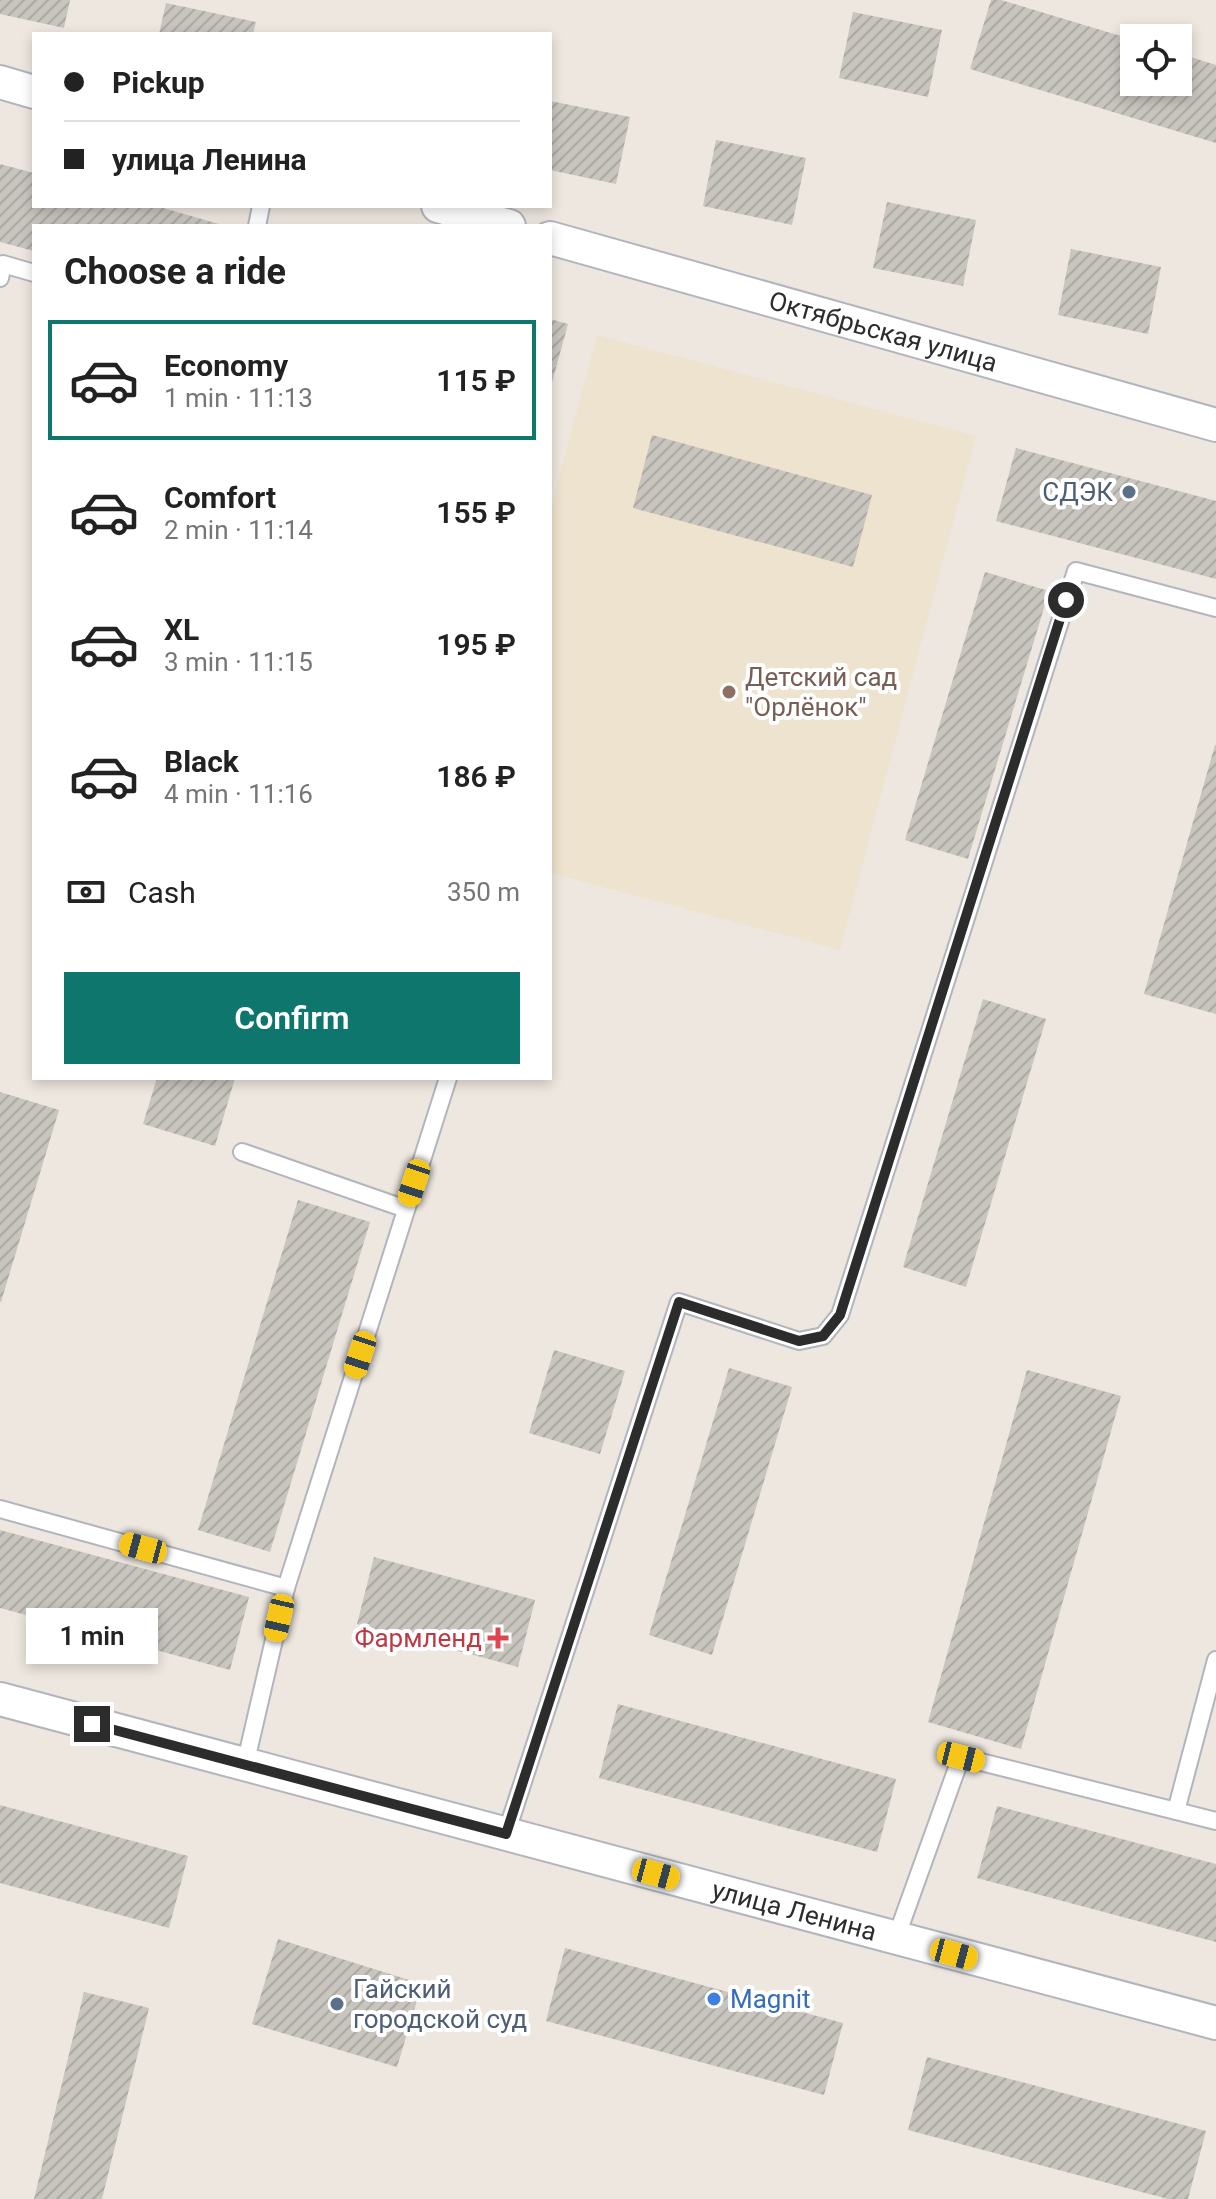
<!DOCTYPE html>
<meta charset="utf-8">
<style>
body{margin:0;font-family:Roboto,sans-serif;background:#f2f2f2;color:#222;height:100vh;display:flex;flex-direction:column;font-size:30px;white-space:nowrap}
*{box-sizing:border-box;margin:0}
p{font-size:26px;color:#767676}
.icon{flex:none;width:44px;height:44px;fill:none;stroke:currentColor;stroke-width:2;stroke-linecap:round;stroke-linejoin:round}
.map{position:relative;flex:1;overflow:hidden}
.drawer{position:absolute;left:32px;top:224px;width:520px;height:856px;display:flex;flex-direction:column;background:#fff;border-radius:0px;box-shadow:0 4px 12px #0003}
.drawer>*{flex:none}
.top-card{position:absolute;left:32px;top:32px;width:520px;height:176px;border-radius:0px;box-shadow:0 4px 12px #0003;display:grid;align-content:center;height:176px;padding:0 32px;background:#fff}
.buttons{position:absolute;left:1120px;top:24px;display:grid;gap:16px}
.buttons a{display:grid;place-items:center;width:72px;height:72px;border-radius:0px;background:#fff;box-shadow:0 4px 12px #0003;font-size:40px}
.end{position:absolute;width:36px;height:36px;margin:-18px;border:10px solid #2c2c2c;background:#fff;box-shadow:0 0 0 4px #fff}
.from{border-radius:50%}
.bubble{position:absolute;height:56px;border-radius:0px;background:#fff;box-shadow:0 4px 12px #0003;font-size:26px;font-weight:600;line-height:56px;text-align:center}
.car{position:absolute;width:24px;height:48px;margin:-24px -12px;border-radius:10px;box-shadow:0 0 6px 2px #0007;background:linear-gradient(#f5c518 24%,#345 0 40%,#f5c518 0 76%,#345 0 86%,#f5c518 0)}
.top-card b{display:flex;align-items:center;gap:28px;height:76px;font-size:30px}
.top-card b+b{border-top:2px solid #e0e0e0}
.top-card i{width:20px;height:20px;background:#222}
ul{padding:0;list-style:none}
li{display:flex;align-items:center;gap:24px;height:120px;margin:0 16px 12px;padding:0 16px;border:4px solid transparent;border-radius:0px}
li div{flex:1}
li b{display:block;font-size:30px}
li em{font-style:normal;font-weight:600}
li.selected{border-color:#0f766e}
li>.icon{width:72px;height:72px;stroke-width:1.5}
h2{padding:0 32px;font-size:36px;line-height:96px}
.pay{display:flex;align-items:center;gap:20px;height:88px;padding:0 32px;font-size:30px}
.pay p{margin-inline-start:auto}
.action{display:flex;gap:16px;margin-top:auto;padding:16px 32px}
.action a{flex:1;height:92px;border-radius:0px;background:#0f766e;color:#fff;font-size:32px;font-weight:600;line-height:92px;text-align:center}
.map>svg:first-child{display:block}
.education{fill:#ede3cf}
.building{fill:url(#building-hatch)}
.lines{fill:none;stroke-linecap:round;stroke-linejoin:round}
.service-casing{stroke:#b2b5be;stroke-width:20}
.minor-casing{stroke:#b2b5be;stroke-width:36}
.service{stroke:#fff;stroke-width:16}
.minor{stroke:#fff;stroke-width:32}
.route{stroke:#2c2c2c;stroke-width:10}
.service-dot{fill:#5c6f8a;stroke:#fff;stroke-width:3}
.education-dot{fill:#8d6e63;stroke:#fff;stroke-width:3}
.health-dot{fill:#e0444e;stroke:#fff;stroke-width:3}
.shop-dot{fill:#3f7fe0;stroke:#fff;stroke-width:3}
.labels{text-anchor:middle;stroke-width:8;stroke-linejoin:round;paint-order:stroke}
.street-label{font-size:26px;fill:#2c2c2c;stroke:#fff}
.service-label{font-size:26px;fill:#4e5e75;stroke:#fff;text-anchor:end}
.education-label{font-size:26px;fill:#785e54;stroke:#fff;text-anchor:start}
.health-label{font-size:26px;fill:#be3a42;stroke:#fff;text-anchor:end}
.shop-label{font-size:26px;fill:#366cbe;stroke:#fff;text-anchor:start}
</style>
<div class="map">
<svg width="1216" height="2199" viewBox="0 0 1216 2199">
<defs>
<pattern id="building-hatch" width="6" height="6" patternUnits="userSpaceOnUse" patternTransform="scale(2)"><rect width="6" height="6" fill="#c8c4be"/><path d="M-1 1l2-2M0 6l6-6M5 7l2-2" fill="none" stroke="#aca9a3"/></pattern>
</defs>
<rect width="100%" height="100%" fill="#ede7df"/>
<path class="education" d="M597,335L976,436L840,950L550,873V512Z"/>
<g class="building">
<path d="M0,0H70L64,28L0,14Z"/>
<path d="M991,0H1001L1134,40V82H1178V53L1216,65V143L970,69Z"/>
<path d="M166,3L256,22L253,34H159Z"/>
<path d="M853,12L942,30L928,97L839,78Z"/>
<path d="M550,101L630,117L616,184L550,170Z"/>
<path d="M716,140L806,158L792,225L703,206Z"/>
<path d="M0,164L34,173V206H156L226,226H34V251L0,242Z"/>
<path d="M887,202L976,220L963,286L873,268Z"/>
<path d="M1071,249L1161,267L1148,334L1058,315Z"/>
<path d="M550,319L568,324L551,386H550Z"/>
<path d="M652,435L872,495L853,567L633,508Z"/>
<path d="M1016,448L1216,501V579L996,521Z"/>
<path d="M985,572L1049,591L968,859L905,840Z"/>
<path d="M1215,745H1216V1014L1144,994Z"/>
<path d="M983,999L1046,1019L966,1287L903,1267Z"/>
<path d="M157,1078H235L215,1146L143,1124Z"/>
<path d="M0,1092L59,1110L1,1302H0Z"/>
<path d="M298,1200L370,1222L270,1552L198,1530Z"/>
<path d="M554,1350L625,1371L600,1454L529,1433Z"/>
<path d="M729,1368L792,1387L712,1655L649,1635Z"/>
<path d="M1027,1370L1121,1396L1021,1749L928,1722Z"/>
<path d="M0,1530L249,1597L230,1670L0,1608Z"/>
<path d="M374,1557L535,1600L518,1667L357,1624Z"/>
<path d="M618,1704L896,1779L877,1852L599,1778Z"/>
<path d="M0,1805L188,1856L169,1928L0,1883Z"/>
<path d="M997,1806L1216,1864V1942L977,1878Z"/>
<path d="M278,1939L422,1984L397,2067L252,2024Z"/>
<path d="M565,1948L843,2023L824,2095L546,2021Z"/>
<path d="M84,1992L149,2008L102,2199H34Z"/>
<path d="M927,2057L1206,2131L1188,2199H1168L908,2130Z"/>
</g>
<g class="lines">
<defs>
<g id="service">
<path d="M257,226L261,206"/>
<path d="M0,278L3,264L34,273"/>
<path d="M242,1152L406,1209"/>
<path d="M0,1509L286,1588L245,1765"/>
<path d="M286,1588L448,1078"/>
<path d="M1176,1811L1216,1660"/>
<path d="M506,1834L679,1302L799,1341L823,1336L840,1315L1076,571L1216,608"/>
<path d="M896,1938L961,1757L1216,1821"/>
</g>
<g id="minor">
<path d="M0,82L34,92"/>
<path d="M438,206L509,226"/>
<path id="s1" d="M550,238L1216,425"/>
<path id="s2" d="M0,1699L1216,2023"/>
</g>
</defs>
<use href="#service" class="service-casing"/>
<use href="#minor" class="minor-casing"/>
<use href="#service" class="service"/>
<use href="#minor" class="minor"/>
</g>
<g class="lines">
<path class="route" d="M92,1724L506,1834L679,1302L799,1341L823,1336L840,1315L1066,600"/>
</g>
<g class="service-dot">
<circle cx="1129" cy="492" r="8"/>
<circle cx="337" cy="2004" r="8"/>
</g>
<circle class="education-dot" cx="729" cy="692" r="8"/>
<path class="health-dot" d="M494 1626h8v8h8v8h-8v8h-8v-8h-8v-8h8z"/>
<circle class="shop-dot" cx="714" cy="1999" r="8"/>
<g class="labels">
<g class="street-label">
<text dy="9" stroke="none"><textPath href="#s1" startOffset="346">Октябрьская улица</textPath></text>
<text dy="9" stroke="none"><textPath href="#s2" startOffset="822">улица Ленина</textPath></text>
</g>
<g class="service-label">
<text x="1113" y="501">СДЭК</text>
<text x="353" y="1998" text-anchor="start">Гайский<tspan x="353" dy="30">городской суд</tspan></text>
</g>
<g class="education-label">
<text x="745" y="686">Детский сад<tspan x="745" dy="30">"Орлёнок"</tspan></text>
</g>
<g class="health-label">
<text x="482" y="1647">Фармленд</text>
</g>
<g class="shop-label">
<text x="730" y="2008">Magnit</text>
</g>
</g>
</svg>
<div class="buttons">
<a><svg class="icon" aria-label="locate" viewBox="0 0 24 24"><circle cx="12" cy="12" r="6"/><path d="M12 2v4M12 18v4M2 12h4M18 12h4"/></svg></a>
</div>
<i class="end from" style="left:1066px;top:600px"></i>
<i class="end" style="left:92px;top:1724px"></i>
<div class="bubble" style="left:26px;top:1608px;width:132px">1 min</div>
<i class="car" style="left:414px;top:1183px;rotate:198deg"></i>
<i class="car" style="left:360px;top:1355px;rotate:198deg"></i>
<i class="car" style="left:143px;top:1548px;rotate:285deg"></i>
<i class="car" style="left:279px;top:1618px;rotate:193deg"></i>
<i class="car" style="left:961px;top:1757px;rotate:104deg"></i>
<i class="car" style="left:656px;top:1874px;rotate:105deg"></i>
<i class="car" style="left:954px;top:1954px;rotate:105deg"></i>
<div class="top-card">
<b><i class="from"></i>Pickup</b>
<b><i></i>улица Ленина</b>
</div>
<section class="drawer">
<h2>Choose a ride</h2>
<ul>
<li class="selected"><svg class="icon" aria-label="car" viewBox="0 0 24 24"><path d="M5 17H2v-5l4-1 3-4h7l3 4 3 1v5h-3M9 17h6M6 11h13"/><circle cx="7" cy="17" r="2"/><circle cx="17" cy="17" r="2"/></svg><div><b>Economy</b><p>1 min · 11:13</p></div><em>115 ₽</em></li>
<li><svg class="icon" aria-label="car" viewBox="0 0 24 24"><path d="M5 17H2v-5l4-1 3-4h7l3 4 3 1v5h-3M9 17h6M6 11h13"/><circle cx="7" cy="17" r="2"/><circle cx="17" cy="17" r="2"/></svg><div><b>Comfort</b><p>2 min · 11:14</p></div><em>155 ₽</em></li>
<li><svg class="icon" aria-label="car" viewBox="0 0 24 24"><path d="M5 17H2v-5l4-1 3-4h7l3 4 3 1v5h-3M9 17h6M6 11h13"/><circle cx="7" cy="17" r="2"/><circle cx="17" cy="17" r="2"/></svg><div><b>XL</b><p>3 min · 11:15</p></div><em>195 ₽</em></li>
<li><svg class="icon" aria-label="car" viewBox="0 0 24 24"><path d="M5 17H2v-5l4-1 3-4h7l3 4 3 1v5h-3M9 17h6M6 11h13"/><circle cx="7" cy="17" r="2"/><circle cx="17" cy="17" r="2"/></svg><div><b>Black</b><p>4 min · 11:16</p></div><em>186 ₽</em></li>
</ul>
<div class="pay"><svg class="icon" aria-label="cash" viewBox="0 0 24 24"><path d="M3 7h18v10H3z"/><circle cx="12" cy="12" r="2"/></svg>Cash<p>350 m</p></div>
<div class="action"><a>Confirm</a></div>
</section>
</div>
